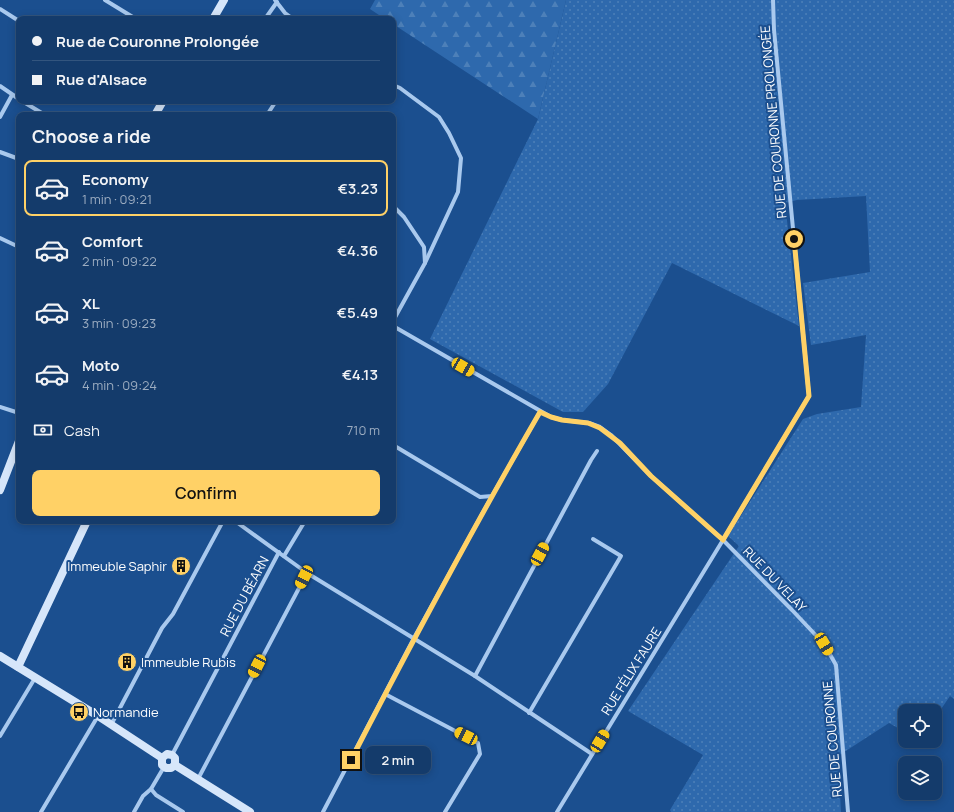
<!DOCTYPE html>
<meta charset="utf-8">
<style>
body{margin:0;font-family:Manrope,sans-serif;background:#214673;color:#f1f3f6;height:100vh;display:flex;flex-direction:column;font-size:15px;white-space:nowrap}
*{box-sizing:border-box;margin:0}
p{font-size:13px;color:#9dadc1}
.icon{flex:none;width:22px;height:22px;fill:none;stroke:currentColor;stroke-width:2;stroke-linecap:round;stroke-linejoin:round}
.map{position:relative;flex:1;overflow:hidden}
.sheet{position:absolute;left:16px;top:112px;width:380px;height:412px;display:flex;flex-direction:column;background:#143b6b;border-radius:8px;box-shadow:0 2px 10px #0003,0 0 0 1px #33557e}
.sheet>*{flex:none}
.banner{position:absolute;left:16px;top:16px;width:380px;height:88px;border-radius:8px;box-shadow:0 2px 10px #0003,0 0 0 1px #33557e;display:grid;align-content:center;height:88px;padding:0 16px;background:#143b6b}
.fabs{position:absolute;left:898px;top:704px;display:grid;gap:8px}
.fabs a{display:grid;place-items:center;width:44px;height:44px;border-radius:8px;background:#143b6b;box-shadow:0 2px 10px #0003,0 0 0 1px #33557e;font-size:20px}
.end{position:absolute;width:18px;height:18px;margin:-9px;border:5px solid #ffd166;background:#111;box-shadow:0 0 0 2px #111}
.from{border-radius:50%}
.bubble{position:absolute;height:28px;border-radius:8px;background:#143b6b;box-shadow:0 2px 10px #0003,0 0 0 1px #33557e;font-size:13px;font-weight:600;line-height:28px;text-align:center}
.car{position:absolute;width:12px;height:24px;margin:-12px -6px;border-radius:5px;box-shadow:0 0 3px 1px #0007;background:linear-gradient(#f5c518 24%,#345 0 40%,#f5c518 0 76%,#345 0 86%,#f5c518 0)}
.banner b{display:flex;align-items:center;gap:14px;height:38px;font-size:15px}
.banner b+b{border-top:1px solid #33557e}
.banner i{width:10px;height:10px;background:#f1f3f6}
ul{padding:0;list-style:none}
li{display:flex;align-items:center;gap:12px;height:56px;margin:0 8px 6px;padding:0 8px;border:2px solid transparent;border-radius:8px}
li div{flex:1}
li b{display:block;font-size:15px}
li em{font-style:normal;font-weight:600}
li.selected{border-color:#ffd166}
li>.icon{width:36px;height:36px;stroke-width:1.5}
h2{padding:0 16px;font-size:18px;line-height:48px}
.pay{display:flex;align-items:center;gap:10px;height:44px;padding:0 16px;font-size:15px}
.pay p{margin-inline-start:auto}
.primary-button{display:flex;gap:8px;margin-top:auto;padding:8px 16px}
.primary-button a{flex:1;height:46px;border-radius:8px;background:#ffd166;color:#111;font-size:16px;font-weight:600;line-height:46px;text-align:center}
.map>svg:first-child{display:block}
.grass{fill:url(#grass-dots)}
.forest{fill:url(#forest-firs)}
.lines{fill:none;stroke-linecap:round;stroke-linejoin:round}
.street{stroke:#a9c9ee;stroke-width:4}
.secondary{stroke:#d6e6fa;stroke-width:8}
.route{stroke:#ffd166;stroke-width:5}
.labels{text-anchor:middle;stroke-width:4;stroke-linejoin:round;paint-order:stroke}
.street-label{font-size:13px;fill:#fff;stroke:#1b4f8f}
.poi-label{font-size:13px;fill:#fff;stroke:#1b4f8f;text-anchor:start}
</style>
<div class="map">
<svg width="954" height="812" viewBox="0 0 954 812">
<defs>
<pattern id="grass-dots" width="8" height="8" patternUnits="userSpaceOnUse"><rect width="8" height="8" fill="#2e69ad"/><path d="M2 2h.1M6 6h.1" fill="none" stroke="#4d80b9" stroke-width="1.8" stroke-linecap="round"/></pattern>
<pattern id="forest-firs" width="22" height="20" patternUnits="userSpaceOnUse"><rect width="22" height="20" fill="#2e69ad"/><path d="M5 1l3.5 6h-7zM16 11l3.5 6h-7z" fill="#4d80b9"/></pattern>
</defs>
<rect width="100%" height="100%" fill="#1b4f8f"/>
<path class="grass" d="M566,0H954V699L950,696L935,718V711H905V732L889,723L838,756L841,812H671L670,810L703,755L628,711L739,546L728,536L803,419L817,414L861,407L866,335L811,345L803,283L870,272L866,196L797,200L785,203L799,326L672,263L608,384L583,412H563L430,339L538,119Z"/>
<path class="forest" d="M375,0H566L538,119L393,24V19H385L370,9Z"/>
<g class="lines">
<g class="street">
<path d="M105,0L136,19"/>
<path d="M275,0L285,13L293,19"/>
<path d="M0,9L19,21"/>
<path d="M265,19L277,2"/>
<path d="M393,85L400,88L439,117L449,133L461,158L458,192L425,263"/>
<path d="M0,86L19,99"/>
<path d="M16,97L19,92"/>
<path d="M22,101L45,115"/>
<path d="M267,115L276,101"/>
<path d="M0,117L12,95"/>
<path d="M0,152L19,159"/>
<path d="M393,206L404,217L424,247L425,263L393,321"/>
<path d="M0,238L19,247"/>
<path d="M393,326L551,417L562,420L589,423L600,427L611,435L651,476L723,540L792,610L824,644L836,665L848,812"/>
<path d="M0,407L19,413"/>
<path d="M393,445L480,497L492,496L540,412"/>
<path d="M235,521L307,573L475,676L592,754"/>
<path d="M284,556L305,521"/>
<path d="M475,676L591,460L597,451"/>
<path d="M385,694L478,743L480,754L445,812"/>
<path d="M529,713L621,556L593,539"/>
<path d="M111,725L162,628L173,614L223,521"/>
<path d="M0,736L35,678"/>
<path d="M172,755L279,552"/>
<path d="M198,779L307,573"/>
<path d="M151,789L156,795L183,812"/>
<path d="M41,812L98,716"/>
<path d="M134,812L143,796L151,789L164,767"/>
<path d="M323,812L414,638L492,496"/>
<path d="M557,812L723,540L809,396L774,30L773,0"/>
</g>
<g class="secondary">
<path d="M213,19L224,0"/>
<path d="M155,115L163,101"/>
<path d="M0,490L19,441"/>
<path d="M0,656L98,716L162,758"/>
<path d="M18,667L87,521"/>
<path d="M162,758L167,754L172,755L175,758V765"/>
<path d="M162,758V765L166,768H171L175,765"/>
<path d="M175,765L250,812"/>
</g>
</g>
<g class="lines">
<path class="route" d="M351,760C412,642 474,526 540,412L551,417L562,420L588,423L600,428L620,443L651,476L723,540L809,396L794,239"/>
</g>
<defs>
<symbol id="building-disc" viewBox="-11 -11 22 22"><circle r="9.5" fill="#ffd166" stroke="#1b4f8f"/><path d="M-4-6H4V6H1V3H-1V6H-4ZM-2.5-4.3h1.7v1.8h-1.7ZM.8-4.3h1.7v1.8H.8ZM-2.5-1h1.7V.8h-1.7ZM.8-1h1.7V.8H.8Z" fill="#111"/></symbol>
<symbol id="bus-disc" viewBox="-11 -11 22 22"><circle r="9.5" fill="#ffd166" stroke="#1b4f8f"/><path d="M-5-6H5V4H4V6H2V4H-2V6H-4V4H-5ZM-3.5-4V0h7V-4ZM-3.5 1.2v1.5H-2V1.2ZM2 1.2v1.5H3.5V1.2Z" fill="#111"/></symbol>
</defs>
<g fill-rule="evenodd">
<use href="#building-disc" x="170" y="555" width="22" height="22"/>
<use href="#building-disc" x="116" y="651" width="22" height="22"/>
<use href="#bus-disc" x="68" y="701" width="22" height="22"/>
</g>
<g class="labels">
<g class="street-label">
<text transform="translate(773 122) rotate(-95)" y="5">RUE DE COURONNE PROLONGÉE</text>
<text transform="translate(775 579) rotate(46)" y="5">RUE DU VELAY</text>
<text transform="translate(244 596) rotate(-62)" y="5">RUE DU BÉARN</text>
<text transform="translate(631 671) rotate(-58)" y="5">RUE FÉLIX FAURE</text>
<text transform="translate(832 739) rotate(-95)" y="5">RUE DE COURONNE</text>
</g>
<g class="poi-label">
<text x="167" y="571" text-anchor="end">Immeuble Saphir</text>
<text x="141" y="667">Immeuble Rubis</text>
<text x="93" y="717">Normandie</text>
</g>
</g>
</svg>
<div class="fabs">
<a><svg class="icon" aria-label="locate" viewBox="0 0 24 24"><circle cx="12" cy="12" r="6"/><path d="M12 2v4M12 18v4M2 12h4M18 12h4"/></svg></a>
<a><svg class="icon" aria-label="layers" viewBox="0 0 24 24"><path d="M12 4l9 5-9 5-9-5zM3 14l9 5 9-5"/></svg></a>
</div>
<i class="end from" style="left:794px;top:239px"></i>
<i class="end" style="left:351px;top:760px"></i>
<div class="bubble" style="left:365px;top:746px;width:66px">2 min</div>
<i class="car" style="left:463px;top:367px;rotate:120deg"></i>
<i class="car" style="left:540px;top:554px;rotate:28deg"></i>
<i class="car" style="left:304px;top:577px;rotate:207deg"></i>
<i class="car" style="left:824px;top:644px;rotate:149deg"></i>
<i class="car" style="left:257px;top:666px;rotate:207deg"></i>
<i class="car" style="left:466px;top:736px;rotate:297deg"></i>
<i class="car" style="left:600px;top:741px;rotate:31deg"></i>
<div class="banner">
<b><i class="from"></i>Rue de Couronne Prolongée</b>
<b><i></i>Rue d'Alsace</b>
</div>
<section class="sheet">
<h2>Choose a ride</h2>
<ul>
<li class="selected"><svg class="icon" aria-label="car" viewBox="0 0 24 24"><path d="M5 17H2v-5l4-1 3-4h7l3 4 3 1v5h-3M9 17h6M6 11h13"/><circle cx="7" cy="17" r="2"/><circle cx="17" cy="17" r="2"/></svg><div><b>Economy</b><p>1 min · 09:21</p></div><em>€3.23</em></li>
<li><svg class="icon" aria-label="car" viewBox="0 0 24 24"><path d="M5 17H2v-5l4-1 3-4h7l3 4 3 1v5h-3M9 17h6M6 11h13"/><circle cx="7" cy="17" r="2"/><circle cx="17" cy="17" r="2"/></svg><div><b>Comfort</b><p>2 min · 09:22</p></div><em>€4.36</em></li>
<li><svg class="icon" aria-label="car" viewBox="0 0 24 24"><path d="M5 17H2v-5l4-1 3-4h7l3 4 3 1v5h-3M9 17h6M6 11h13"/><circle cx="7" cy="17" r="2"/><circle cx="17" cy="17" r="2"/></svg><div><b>XL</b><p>3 min · 09:23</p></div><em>€5.49</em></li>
<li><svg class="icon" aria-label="car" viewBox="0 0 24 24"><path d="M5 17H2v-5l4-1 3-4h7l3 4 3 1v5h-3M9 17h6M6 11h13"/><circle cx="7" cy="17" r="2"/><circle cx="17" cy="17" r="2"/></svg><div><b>Moto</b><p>4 min · 09:24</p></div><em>€4.13</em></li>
</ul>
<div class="pay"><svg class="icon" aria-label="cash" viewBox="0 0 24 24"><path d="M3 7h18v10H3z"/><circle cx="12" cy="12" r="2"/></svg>Cash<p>710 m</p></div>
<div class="primary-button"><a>Confirm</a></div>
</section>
</div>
